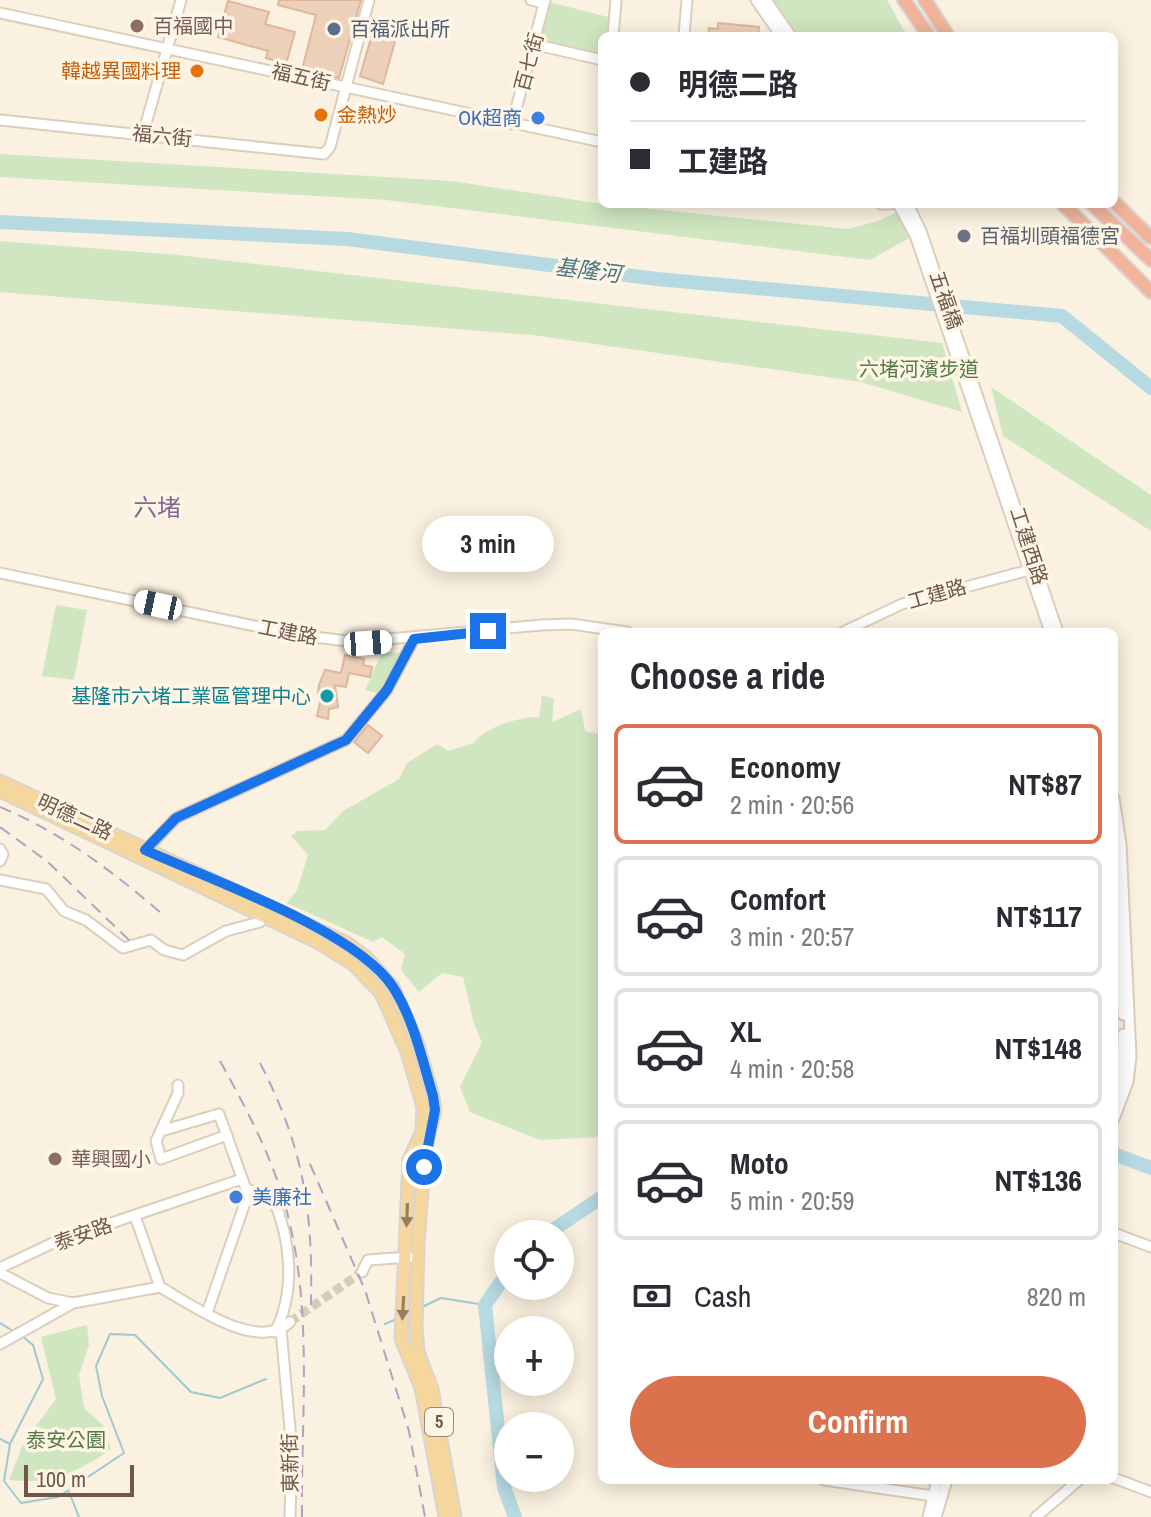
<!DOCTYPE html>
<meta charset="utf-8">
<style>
body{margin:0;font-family:"Archivo Narrow","Noto Sans TC",sans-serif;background:#f7f7f7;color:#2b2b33;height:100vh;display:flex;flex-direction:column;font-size:30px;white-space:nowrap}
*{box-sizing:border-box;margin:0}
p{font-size:26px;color:#7c7c81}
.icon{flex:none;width:44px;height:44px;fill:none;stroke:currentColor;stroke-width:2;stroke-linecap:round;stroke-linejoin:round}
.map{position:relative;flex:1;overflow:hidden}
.side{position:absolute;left:598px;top:628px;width:520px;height:856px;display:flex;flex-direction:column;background:#fff;border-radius:12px;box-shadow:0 4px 20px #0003}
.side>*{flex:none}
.hud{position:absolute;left:598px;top:32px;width:520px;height:176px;border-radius:12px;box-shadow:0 4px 20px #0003;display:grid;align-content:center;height:176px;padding:0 32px;background:#fff}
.tools{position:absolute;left:494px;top:1220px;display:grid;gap:16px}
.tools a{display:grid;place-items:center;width:80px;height:80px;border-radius:50%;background:#fff;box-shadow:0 4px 20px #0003;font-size:40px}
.scale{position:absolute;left:24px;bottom:20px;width:110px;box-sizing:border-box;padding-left:8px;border:4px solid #6f584a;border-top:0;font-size:22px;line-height:28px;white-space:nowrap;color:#6f584a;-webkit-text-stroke:6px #fef5e6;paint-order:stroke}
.end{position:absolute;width:36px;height:36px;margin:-18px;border:10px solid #1a73e8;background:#fff;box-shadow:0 0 0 4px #fff}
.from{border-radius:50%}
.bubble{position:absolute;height:56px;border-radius:28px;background:#fff;box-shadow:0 4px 20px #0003;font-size:26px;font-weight:700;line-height:56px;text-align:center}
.car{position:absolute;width:24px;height:48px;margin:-24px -12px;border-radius:10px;box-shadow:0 0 6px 2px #0007;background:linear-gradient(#fff 24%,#345 0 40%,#fff 0 76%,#345 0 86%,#fff 0)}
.hud b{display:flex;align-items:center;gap:28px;height:76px;font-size:30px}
.hud b+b{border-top:2px solid #e1e1e2}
.hud i{width:20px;height:20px;background:#2b2b33}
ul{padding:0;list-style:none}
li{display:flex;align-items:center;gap:24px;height:120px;margin:0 16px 12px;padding:0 16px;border:4px solid #e1e1e2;border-radius:12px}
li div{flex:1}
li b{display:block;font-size:30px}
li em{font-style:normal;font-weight:700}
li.on{border-color:#dc714d}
li>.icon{width:72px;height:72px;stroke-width:1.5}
h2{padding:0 32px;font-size:36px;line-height:96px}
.pay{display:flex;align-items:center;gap:20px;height:88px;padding:0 32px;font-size:30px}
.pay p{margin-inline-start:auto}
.primary-button{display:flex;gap:16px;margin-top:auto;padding:16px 32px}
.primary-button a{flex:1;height:92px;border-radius:48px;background:#dc714d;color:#fff;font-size:32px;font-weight:700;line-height:92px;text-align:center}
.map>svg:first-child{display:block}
.green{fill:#cfe6c1}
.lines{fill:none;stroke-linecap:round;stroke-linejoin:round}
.stream{stroke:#9ec9d3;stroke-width:2}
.river{stroke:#b7dae2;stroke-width:14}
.building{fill:#edd0ba;stroke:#dfb79c;stroke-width:2}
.minor-tunnel{stroke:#d7cbba;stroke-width:9;stroke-dasharray:9 4.5;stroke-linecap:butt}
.minor-casing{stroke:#ddcdbd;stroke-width:13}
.major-casing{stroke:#dad4d0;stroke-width:15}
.highway-casing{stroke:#dad4d0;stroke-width:16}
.minor{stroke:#fff;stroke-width:9}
.major{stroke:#f5d79d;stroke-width:11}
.highway{stroke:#f1b49b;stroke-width:12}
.rail{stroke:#b3a1c1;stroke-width:2;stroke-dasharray:12 8;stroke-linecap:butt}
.oneway{fill:#977e63}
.route{stroke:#1a73e8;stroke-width:10}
.education-dot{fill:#8d6e63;stroke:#fef5e6;stroke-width:3}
.service-dot{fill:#5c6f8a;stroke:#fef5e6;stroke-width:3}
.food-dot{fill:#e8710a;stroke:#fef5e6;stroke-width:3}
.shop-dot{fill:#3f7fe0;stroke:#fef5e6;stroke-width:3}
.worship-dot{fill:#6b7280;stroke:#fef5e6;stroke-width:3}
.culture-dot{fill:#0f9aa8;stroke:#fef5e6;stroke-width:3}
.labels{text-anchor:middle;stroke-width:7;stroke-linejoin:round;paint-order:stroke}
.shield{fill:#fef5e6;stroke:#9a8779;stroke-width:2}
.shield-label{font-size:18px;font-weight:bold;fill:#6f584a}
.education-label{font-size:20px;fill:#785e54;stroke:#fef5e6;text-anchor:start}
.service-label{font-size:20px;fill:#4e5e75;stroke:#fef5e6;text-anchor:start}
.street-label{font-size:20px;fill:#6f584a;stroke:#fef5e6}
.food-label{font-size:20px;fill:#c56008;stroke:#fef5e6;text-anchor:end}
.shop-label{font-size:20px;fill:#366cbe;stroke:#fef5e6;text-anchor:end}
.worship-label{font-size:20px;fill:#5b616d;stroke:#fef5e6;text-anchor:start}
.park-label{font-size:20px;fill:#547a45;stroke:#fef5e6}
.culture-label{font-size:20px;fill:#0d838f;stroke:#fef5e6;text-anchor:end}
.water-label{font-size:22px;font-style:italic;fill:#467581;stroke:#fef5e6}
.quarter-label{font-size:24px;fill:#846692;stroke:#fef5e6}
</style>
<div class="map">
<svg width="1151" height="1517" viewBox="0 0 1151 1517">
<rect width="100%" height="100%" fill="#faf1e0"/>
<g class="green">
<path d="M771,0H887L907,36H797Z"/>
<path d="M549,2L608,17L607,36H602V56L539,42Z"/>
<path d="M0,154L452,181L602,204L848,229L878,221L897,212L911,237L870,260L386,200L0,177Z"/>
<path d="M0,241L179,255L942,343L962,412L861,382L532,335L0,292Z"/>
<path d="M991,387L1151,495V531L1003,436Z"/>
<path d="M56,605L87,610L74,680L42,676Z"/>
<path d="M382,652L400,653L378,693L365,690Z"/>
<path d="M542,695L554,699L552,722L581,709L585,731L602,735V1137L540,1140L470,1112L460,1087L482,1042L474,1024L463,977L442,973L419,992L401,970L405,954L382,937L373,942L287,903L297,890L308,855L291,836L297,831L325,830L343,811L399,779L407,763L437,744L448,751L474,743C484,727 519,717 539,717Z"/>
<path d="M87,1325L89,1345L79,1375L84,1408L103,1425L111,1449C79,1472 49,1485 9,1480L24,1442L56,1399L41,1337Z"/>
</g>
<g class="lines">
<g class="stream">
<path d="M422,1307L441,1298L485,1305"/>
<path d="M0,1323L13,1331"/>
<path d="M385,1324L399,1318"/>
<path d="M22,1336L33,1345L43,1379L10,1444L4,1481L21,1503L58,1497L124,1453L102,1396L96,1366L110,1334L135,1335L191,1392L220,1398L266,1379"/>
<path d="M0,1439L10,1444"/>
<path d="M69,1492L79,1517"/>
</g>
<g class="river">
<path d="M0,222L347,239L657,279L1062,316L1151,388"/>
<path d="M1114,1154L1151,1168"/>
<path d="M547,1234L602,1197"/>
<path d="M508,1272L485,1305L504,1487L515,1517"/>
</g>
</g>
<g class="building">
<path d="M279,0H361L339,78L302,70L316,15L278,5Z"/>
<path d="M228,1L269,12L265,24L295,32L286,64L266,58L268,51L218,37Z"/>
<path d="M718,23L759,27L758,36H708L709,28L718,29Z"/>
<path d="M375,24L398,31L383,84L360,76Z"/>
<path d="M345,655L364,659L363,665L372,667L370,677L349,673L346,687L335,685L338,707L329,709L328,719L317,716L322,694L318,693L319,685L325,670L341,673Z"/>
<path d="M368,725L382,736L368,753L354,742Z"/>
</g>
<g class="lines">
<path class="minor-tunnel" d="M290,1322L362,1272"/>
<defs>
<g id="minor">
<path d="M531,0L544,3"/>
<path d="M756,0L781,36"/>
<path d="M766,0L791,36"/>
<path d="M0,13L602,142"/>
<path d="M613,36L616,0"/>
<path d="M684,36L687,0"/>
<path d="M533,44L602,60"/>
<path d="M0,120L324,154L330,147L369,0"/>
<path d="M512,124L545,0"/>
<path d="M143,134L181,0"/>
<path d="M881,204H890"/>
<path d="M898,204L915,235L1050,632"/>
<path d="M908,204L921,231L1058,632"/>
<path d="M0,573L298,635L355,642L542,625L571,624L627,632"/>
<path d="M843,632L902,604L1033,569"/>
<path d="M1114,798L1121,844L1131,1056L1128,1082L1114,1119"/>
<path d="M1114,842L1123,1015"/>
<path d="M0,849L3,854L0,861"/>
<path d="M144,852L176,818L346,740L387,690L414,639"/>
<path d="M0,880L46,889L64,911L86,920L123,948L151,940L164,950L183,955L226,931L260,922"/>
<path d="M178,1085V1093L156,1141L161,1159L227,1135"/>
<path d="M1114,1101L1122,1074L1123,1034"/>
<path d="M161,1131L219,1114L246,1189V1200L207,1313"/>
<path d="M246,1189L273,1198C291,1240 296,1291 275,1332"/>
<path d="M135,1216L160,1287C192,1305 258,1353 290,1322"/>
<path d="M1114,1233L1151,1247"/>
<path d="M0,1268L55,1242L242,1179"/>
<path d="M362,1272L368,1260L410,1257"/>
<path d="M0,1273L48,1298L73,1303"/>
<path d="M281,1330L292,1451L290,1517"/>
<path d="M0,1344L73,1303L160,1287"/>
<path d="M1114,1478L1151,1492"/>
<path d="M824,1480L940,1497"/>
<path d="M928,1517L937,1480"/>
<path d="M936,1517L947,1480"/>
<path d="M1036,1517L1079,1480"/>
</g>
<g id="major">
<path d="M0,781L347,943L366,957L393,987L417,1042L433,1096L435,1110L425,1151L418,1243L416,1329L418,1352L432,1389L455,1517"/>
<path d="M0,791L319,943L353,964L381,993L407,1052L423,1107L422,1131L409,1160L401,1339L421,1388L445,1517"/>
</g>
<g id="highway">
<path d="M904,0L929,36"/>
<path d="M925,0L948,36"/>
<path d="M1114,202L1151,238"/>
<path d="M1063,204L1151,292"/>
<path d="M1092,204L1151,260"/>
</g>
</defs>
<use href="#minor" class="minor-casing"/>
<use href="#major" class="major-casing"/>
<use href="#highway" class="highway-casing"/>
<use href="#minor" class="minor"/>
<use href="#major" class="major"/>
<use href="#highway" class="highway"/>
<g class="rail">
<path d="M0,807C62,833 111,870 161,913"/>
<path d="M0,827L48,862L130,941"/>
<path d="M220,1061C247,1110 273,1158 287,1212C313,1312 301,1415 302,1517"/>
<path d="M260,1063C304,1148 313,1211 311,1305"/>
<path d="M310,1164L365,1290L409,1431L425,1517"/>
</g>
</g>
<defs><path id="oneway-solid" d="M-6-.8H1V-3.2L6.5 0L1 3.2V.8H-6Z" transform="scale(2)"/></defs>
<g class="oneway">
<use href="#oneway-solid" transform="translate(407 1215) rotate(92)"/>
<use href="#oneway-solid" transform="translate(403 1308) rotate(93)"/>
</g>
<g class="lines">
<path class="route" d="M424,1167L435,1110L433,1096C422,1059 414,1020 393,987C357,931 209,879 145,850L176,818L346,740L387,690L414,639L488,631"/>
</g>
<g class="education-dot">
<circle cx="137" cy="26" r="8"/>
<circle cx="55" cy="1159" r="8"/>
</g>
<circle class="service-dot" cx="334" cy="29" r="8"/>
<g class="food-dot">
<circle cx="197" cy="71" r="8"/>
<circle cx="321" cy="115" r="8"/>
</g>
<g class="shop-dot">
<circle cx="538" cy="118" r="8"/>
<circle cx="236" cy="1197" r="8"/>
</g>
<circle class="worship-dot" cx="964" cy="236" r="8"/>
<circle class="culture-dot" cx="327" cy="696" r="8"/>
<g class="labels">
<rect class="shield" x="425" y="1408" width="28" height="28" rx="6"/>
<g class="shield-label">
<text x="439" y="1428">5</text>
</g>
<g class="education-label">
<text x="153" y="33">百福國中</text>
<text x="71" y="1166">華興國小</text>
</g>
<g class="service-label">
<text x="350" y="36">百福派出所</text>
</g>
<g class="street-label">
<text transform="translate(529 62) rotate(-75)" y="7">百七街</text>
<text transform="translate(301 77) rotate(13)" y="7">福五街</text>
<text transform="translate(162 136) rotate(6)" y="7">福六街</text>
<text transform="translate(946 300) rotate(71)" y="7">五福橋</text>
<text transform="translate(1029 546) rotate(72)" y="7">工建西路</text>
<text transform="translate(937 594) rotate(-16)" y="7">工建路</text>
<text transform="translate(288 632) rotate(11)" y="7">工建路</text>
<text transform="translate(75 817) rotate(25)" y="7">明德二路</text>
<text transform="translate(83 1234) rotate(-20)" y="7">泰安路</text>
<text transform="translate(290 1463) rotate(-91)" y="7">東新街</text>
</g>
<g class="food-label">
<text x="181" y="78">韓越異國料理</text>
<text x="337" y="122" text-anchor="start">金熱炒</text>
</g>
<g class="shop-label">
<text x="522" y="125">OK超商</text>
<text x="252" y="1204" text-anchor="start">美廉社</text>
</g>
<g class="worship-label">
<text x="980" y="243">百福圳頭福德宮</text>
</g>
<g class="park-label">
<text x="919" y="376">六堵河濱步道</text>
<text x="66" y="1447">泰安公園</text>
</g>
<g class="culture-label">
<text x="311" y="703">基隆市六堵工業區管理中心</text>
</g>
<g class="water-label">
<text transform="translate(588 270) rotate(7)" y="8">基隆河</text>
</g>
<g class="quarter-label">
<text x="157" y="516">六堵</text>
</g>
</g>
</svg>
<div class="tools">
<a><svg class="icon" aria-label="locate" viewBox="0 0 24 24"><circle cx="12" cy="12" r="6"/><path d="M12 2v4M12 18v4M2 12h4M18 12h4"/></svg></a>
<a>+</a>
<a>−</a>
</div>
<div class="scale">100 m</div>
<i class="end from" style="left:424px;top:1167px"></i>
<i class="end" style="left:488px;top:631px"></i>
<div class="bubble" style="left:422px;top:516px;width:132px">3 min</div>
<i class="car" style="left:158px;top:605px;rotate:282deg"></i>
<i class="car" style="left:368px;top:643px;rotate:86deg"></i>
<div class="hud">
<b><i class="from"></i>明德二路</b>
<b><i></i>工建路</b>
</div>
<section class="side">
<h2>Choose a ride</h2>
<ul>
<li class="on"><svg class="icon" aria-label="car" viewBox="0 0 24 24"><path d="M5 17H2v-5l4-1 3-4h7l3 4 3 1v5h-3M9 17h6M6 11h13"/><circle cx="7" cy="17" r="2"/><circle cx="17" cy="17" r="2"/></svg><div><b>Economy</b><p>2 min · 20:56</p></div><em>NT$87</em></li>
<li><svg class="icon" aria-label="car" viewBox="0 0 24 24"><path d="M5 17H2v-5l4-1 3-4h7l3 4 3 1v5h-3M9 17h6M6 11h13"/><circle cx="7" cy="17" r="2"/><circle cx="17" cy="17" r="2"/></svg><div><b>Comfort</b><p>3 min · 20:57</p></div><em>NT$117</em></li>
<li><svg class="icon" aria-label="car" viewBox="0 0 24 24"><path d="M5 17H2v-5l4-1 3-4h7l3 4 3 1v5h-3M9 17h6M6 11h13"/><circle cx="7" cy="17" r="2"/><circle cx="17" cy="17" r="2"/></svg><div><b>XL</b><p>4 min · 20:58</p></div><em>NT$148</em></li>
<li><svg class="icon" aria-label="car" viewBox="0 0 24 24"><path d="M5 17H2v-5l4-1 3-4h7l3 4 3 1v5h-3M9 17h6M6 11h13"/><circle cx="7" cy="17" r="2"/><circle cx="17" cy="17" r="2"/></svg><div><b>Moto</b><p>5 min · 20:59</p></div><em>NT$136</em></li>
</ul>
<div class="pay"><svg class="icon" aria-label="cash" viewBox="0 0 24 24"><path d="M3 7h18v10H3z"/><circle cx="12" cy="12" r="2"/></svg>Cash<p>820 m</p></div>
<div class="primary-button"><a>Confirm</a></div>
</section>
</div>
